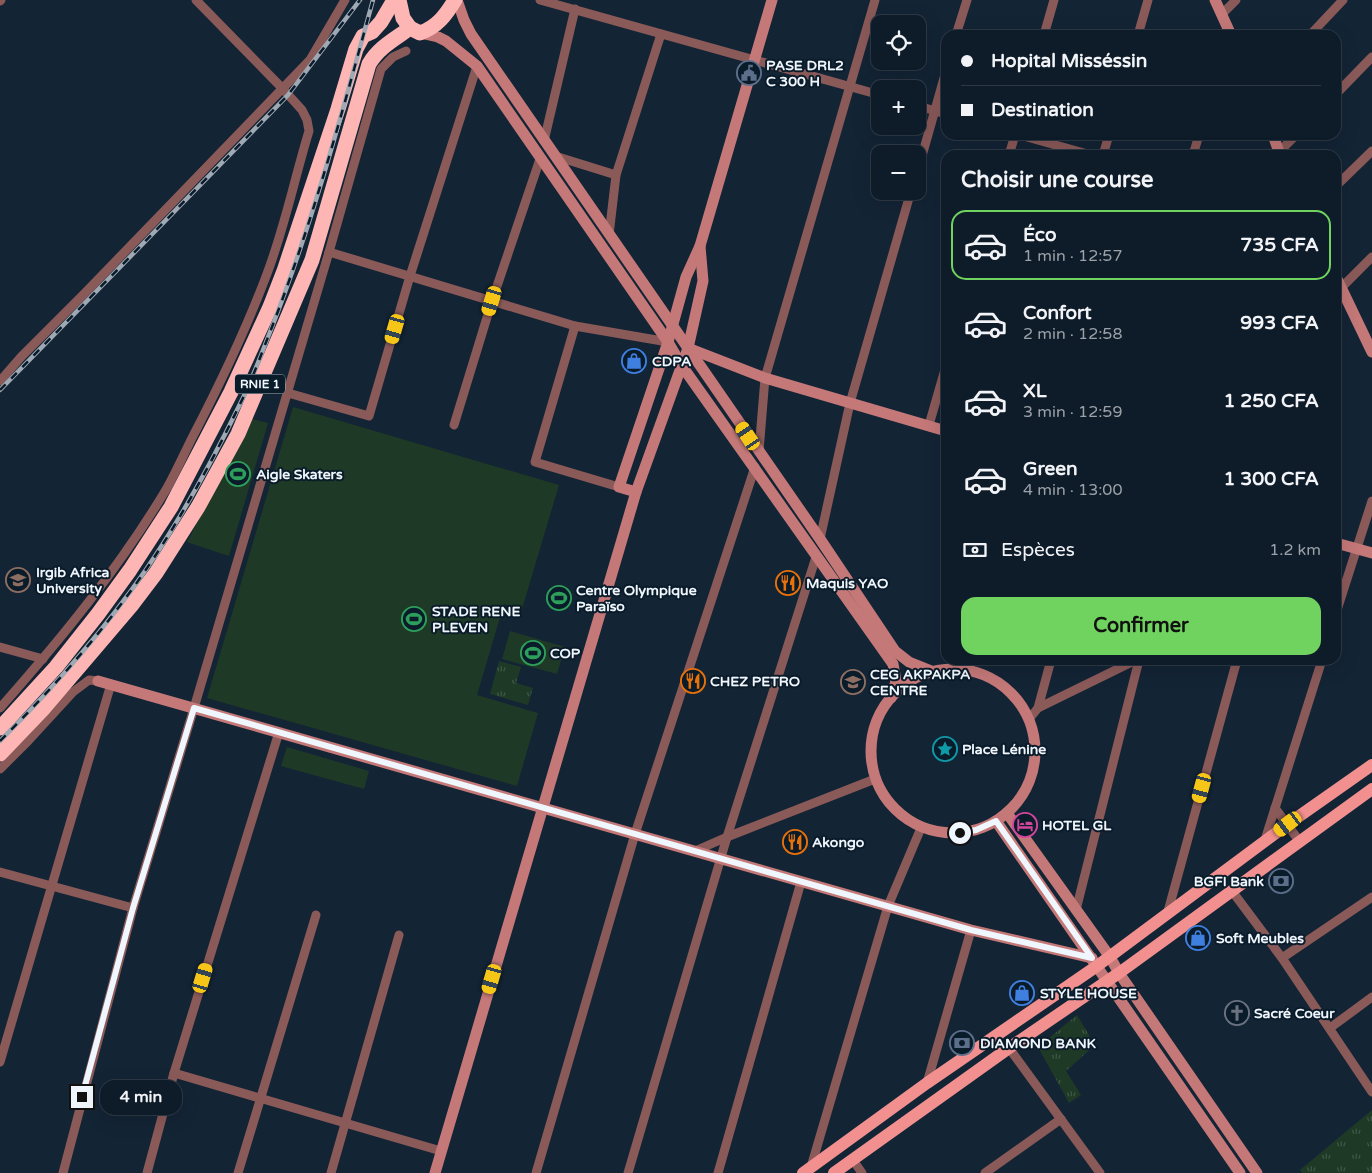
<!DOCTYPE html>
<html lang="fr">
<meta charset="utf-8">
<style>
body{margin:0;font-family:"Varela Round",sans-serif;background:#172430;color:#f1f3f6;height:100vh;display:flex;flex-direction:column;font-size:19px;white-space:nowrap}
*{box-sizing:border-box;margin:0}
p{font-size:16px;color:#9ba1a8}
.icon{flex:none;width:28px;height:28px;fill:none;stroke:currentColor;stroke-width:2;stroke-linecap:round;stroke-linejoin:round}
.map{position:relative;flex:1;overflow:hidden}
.details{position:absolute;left:941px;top:150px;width:400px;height:515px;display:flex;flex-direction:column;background:#0e1b28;border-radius:15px;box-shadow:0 5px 20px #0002,0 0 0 1px #2e3945}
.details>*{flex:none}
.banner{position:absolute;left:941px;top:30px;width:400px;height:110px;border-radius:15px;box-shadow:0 5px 20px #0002,0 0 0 1px #2e3945;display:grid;align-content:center;height:110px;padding:0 20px;background:#0e1b28}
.controls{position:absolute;left:871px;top:15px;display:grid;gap:10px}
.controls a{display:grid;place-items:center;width:55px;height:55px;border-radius:10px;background:#0e1b28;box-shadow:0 5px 20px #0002,0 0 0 1px #2e3945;font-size:25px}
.end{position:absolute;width:22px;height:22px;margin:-11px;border:6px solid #eff6fd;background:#111;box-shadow:0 0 0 2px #111}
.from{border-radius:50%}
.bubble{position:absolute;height:35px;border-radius:15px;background:#0e1b28;box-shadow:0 5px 20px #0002,0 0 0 1px #2e3945;font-size:16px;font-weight:700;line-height:35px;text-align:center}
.car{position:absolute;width:15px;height:30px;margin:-15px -8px;border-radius:6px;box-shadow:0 0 4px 1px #0007;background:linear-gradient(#f5c518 24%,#345 0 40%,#f5c518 0 76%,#345 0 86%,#f5c518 0)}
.banner b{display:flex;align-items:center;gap:18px;height:48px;font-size:19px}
.banner b+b{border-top:1px solid #2e3945}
.banner i{width:12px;height:12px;background:#f1f3f6}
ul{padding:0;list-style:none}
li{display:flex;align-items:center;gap:15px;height:70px;margin:0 10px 8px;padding:0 10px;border:2px solid transparent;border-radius:15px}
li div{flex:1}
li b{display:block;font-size:19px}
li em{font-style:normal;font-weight:700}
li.active{border-color:#70d35f}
li>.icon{width:45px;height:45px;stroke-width:1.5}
h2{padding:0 20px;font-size:22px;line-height:60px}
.pay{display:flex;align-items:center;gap:12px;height:55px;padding:0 20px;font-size:19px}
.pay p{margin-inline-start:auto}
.cta{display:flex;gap:10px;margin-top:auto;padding:10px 20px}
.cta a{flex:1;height:58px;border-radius:15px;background:#70d35f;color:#111;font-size:20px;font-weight:700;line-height:58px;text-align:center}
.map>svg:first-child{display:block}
.grass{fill:url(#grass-tufts)}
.garden{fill:#1e3a26}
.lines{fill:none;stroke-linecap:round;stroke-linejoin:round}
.street{stroke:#8a5a59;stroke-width:9}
.secondary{stroke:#c47878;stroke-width:11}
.primary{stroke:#f2908f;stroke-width:12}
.highway{stroke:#feb6b5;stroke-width:15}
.rail-casing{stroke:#9fa9b4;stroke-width:4.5}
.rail{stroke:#0a1b2a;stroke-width:2.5;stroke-dasharray:8;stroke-linecap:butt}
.route{stroke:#eff6fd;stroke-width:6}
.labels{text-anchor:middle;stroke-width:4;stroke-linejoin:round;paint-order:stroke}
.shield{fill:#0a1b2a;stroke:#aab4be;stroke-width:1}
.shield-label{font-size:12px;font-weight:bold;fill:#eff6fd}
.poi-label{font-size:14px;font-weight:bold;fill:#eff6fd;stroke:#0a1b2a;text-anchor:start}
</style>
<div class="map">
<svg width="1372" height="1173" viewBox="0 0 1372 1173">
<defs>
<pattern id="grass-tufts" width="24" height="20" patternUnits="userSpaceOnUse" patternTransform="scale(1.25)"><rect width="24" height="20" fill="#1e3a26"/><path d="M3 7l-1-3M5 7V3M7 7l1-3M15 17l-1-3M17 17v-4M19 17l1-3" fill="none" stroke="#3f5746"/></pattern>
</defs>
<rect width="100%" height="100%" fill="#132435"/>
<g class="grass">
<path d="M499,661L521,667L516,683L533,688L528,705L490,694Z"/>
<path d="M1077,1015L1095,1045L1066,1071L1081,1095L1069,1103L1038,1047Z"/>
<path d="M1372,1110V1173H1302L1300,1170Z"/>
</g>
<g class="garden">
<path d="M293,407L559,485L522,609L504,604L477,695L538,713L517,786L207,698Z"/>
<path d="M252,419L268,423L229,556L187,542Z"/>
<path d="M510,631L565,647L557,674L502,659Z"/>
<path d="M287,747L369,771L364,789L281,766Z"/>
</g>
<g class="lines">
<g class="street">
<path d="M540,0L880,95"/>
<path d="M0,1L1,0"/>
<path d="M1222,14L1236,0"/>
<path d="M956,35L967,0"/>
<path d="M1044,35L1054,0"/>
<path d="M1138,35L1148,0"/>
<path d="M1310,35L1343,0"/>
<path d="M1336,94L1372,57"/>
<path d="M918,106L946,114"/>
<path d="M1020,135L1091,155"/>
<path d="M544,141L575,9"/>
<path d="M1279,152L1296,135"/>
<path d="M1009,155L1015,135"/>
<path d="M1103,155L1109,135"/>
<path d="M1193,155L1199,135"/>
<path d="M555,156L616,175"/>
<path d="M918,170L946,71"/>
<path d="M1336,186L1372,151"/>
<path d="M609,235L616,175L661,34"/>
<path d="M329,252L575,326L668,342"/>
<path d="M1336,305L1341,288L1372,257"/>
<path d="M575,326L535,462L619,487"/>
<path d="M0,381L21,357L85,293L310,60L345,0"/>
<path d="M288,393L369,416L410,276L477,66"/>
<path d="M454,425L492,301L540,159"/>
<path d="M929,425L946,366"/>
<path d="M759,451L765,378L875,0"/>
<path d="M820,539L850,403L911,191"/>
<path d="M1336,613L1372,501"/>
<path d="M0,647L43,659"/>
<path d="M969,671L970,660"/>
<path d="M0,708C61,639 120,567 167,488C176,472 184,454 192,438C219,386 244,334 265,279C284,231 294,180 309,131L307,120L302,110L283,89L196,0"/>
<path d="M1038,708L1051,660"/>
<path d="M1029,719L1038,708L1136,660"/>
<path d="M0,769L28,741L73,692L89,680L98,681"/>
<path d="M1275,808L1300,842"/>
<path d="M1264,843L1322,660"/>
<path d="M695,851L727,837L875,779"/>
<path d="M0,872L133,908"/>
<path d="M1232,891L1282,958L1372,1092"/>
<path d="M1076,910L1139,660"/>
<path d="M1167,915L1237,660"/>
<path d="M1282,958L1372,897"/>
<path d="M1330,1028L1372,997"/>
<path d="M1009,1048L1100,1173"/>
<path d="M0,1062L111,684"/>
<path d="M174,1073L441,1151"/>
<path d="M927,1083L971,930"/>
<path d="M853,1160L862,1173"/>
<path d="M811,1167L888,906L921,828"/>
<path d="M63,1173L133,908L194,708L329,252L381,69L393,57L406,51"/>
<path d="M147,1173L174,1073L279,732"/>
<path d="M238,1173L316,915"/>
<path d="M331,1173L399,935"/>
<path d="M536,1173L635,834L755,467"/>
<path d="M628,1173L727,837L816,557"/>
<path d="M718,1173L801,882"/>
<path d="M985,1173L1061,1119"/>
</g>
<g class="secondary">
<path d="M457,0L464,20L471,34L820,539L895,651L909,662L934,672"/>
<path d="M1215,0L1231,35"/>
<path d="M420,33L438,37L446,41L477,66L668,342L682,366L893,664L896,681L891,698"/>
<path d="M1273,135L1280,155"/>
<path d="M1336,277L1372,352"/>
<path d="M688,348L765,378L946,431"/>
<path d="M636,492L619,487L668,342L686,277L700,246L772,0"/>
<path d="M1336,543L1372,553"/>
<circle cx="953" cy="751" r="82"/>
<path d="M98,681L971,930L1092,958"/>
<path d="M1007,813L1110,957L1119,973L1257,1173"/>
<path d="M996,821L1240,1173"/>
<path d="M435,1173L636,492L688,348L703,281L700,246"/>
</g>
<g class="primary">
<path d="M803,1173L927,1083L1097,966L1288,824L1372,765"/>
<path d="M834,1173L1009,1048L1119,973L1372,789"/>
</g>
<g class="highway">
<path d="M399,0L403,18L410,28"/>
<path d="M0,728L56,667L98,614L130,570L171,507L231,392L270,307L284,271L338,109L356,49L363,36L372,32L381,22L394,0"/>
<path d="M0,754L44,708L91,653L131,606L156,573L198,507L238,434L312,260L369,64C379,47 395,39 410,28L420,33C437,27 446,15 455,0"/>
</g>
<defs>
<g id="rail">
<path d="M0,390L288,95L360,0"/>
<path d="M0,741C53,688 103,632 145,571C182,517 213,460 241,402C253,378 262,352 272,327C313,221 343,110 373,0"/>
</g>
</defs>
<use href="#rail" class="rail-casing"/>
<use href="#rail" class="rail"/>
</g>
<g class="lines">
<path class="route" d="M82,1097L133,908L194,708L971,930L1092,958L996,821L976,830L960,833"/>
</g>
<defs>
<symbol id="civic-ring" viewBox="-11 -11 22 22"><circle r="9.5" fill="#0a1b2a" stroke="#5c6f8a" stroke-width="1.5"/><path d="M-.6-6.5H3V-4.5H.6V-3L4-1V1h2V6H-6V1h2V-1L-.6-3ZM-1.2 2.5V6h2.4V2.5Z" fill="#5c6f8a"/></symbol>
<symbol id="shop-ring" viewBox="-11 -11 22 22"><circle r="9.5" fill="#0a1b2a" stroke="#3f7fe0" stroke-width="1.5"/><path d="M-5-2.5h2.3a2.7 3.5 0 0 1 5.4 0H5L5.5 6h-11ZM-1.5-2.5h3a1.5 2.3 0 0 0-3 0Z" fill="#3f7fe0"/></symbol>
<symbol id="stadium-ring" viewBox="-11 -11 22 22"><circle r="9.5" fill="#0a1b2a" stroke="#2e9e5b" stroke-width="1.5"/><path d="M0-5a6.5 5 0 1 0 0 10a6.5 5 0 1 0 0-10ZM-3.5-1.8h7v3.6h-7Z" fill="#2e9e5b"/></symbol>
<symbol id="university-ring" viewBox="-11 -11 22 22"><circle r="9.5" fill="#0a1b2a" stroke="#8d6e63" stroke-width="1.5"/><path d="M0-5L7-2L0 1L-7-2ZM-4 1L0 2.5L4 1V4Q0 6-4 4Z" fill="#8d6e63"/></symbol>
<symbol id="restaurant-ring" viewBox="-11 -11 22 22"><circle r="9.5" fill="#0a1b2a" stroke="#e8710a" stroke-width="1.5"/><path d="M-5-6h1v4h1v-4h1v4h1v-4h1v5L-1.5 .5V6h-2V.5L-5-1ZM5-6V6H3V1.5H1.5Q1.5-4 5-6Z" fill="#e8710a"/></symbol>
<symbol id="school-ring" viewBox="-11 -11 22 22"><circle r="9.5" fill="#0a1b2a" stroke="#8d6e63" stroke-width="1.5"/><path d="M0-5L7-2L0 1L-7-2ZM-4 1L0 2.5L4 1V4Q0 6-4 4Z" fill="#8d6e63"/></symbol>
<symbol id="sight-ring" viewBox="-11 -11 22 22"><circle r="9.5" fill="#0a1b2a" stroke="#0f9aa8" stroke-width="1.5"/><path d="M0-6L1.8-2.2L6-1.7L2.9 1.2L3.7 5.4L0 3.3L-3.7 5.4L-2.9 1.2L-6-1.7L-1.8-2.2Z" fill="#0f9aa8"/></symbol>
<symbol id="hotel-ring" viewBox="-11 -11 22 22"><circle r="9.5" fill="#0a1b2a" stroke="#d1479c" stroke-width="1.5"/><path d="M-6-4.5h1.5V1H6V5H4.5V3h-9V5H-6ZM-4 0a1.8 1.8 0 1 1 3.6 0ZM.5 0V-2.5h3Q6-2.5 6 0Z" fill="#d1479c"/></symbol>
<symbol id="bank-ring" viewBox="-11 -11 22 22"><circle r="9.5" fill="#0a1b2a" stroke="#5c6f8a" stroke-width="1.5"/><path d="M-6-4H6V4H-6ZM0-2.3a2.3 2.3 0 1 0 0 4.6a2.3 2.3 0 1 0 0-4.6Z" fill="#5c6f8a"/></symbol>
<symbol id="church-ring" viewBox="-11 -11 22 22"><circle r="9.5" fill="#0a1b2a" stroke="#6b7280" stroke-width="1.5"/><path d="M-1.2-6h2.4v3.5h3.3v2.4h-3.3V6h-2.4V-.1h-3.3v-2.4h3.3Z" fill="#6b7280"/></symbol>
</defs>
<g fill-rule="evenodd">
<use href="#civic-ring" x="735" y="59" width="28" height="28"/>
<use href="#shop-ring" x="620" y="347" width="28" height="28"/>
<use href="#stadium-ring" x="224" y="460" width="28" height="28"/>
<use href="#university-ring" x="4" y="566" width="28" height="28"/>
<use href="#restaurant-ring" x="774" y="569" width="28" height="28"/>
<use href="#stadium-ring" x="545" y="584" width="28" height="28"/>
<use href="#stadium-ring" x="400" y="605" width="28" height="28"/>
<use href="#stadium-ring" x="519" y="639" width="28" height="28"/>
<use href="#restaurant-ring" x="679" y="667" width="28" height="28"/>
<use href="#school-ring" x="839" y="668" width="28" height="28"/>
<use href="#sight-ring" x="931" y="735" width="28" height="28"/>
<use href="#hotel-ring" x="1011" y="811" width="28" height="28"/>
<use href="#restaurant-ring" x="781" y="828" width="28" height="28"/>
<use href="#bank-ring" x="1267" y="867" width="28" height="28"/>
<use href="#shop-ring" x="1184" y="924" width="28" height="28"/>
<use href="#shop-ring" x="1008" y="979" width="28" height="28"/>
<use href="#church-ring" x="1223" y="999" width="28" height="28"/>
<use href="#bank-ring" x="948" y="1029" width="28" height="28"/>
</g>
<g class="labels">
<rect class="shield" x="235" y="374.5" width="50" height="19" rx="4"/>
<g class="shield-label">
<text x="260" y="388">RNIE 1</text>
</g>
<g class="poi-label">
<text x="766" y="70">PASE DRL2<tspan x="766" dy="16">C 300 H</tspan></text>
<text x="652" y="366">CDPA</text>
<text x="256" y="479">Aigle Skaters</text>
<text x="36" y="577">Irgib Africa<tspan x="36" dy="16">University</tspan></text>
<text x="806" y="588">Maquis YAO</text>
<text x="576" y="595">Centre Olympique<tspan x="576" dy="16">Paraïso</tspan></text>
<text x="432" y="616">STADE RENE<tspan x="432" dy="16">PLEVEN</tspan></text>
<text x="550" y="658">COP</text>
<text x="870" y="679">CEG AKPAKPA<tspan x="870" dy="16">CENTRE</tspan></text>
<text x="710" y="686">CHEZ PETRO</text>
<text x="962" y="754">Place Lénine</text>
<text x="1042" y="830">HOTEL GL</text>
<text x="812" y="847">Akongo</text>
<text x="1264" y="886" text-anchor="end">BGFI Bank</text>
<text x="1216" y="943">Soft Meubles</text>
<text x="1040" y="998">STYLE HOUSE</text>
<text x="1254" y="1018">Sacré Coeur</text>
<text x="980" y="1048">DIAMOND BANK</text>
</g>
</g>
</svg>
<div class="controls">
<a><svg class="icon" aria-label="locate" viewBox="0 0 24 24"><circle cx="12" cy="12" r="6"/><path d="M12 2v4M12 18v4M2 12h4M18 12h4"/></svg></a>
<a>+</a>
<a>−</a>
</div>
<i class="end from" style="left:960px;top:833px"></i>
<i class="end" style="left:82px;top:1097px"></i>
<div class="bubble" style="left:100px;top:1080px;width:82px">4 min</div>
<i class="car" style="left:492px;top:301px;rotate:197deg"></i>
<i class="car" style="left:395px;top:329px;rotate:196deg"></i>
<i class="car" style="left:748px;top:436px;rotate:326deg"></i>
<i class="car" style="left:1202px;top:788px;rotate:195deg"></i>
<i class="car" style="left:1288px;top:824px;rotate:233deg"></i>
<i class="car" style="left:203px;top:978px;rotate:17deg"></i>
<i class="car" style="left:492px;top:979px;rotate:196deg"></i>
<div class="banner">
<b><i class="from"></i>Hopital Misséssin</b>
<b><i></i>Destination</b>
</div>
<section class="details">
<h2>Choisir une course</h2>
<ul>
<li class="active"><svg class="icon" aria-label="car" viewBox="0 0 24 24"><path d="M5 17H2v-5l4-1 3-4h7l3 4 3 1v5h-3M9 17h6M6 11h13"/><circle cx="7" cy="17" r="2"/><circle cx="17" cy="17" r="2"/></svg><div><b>Éco</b><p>1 min · 12:57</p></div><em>735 CFA</em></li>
<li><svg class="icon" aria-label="car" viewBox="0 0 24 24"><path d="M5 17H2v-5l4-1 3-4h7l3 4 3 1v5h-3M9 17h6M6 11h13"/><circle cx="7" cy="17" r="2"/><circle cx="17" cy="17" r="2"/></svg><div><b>Confort</b><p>2 min · 12:58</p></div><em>993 CFA</em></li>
<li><svg class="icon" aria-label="car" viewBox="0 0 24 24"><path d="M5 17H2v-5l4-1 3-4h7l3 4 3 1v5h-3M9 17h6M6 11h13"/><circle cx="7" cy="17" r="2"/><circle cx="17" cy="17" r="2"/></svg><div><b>XL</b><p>3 min · 12:59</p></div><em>1 250 CFA</em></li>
<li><svg class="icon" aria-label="car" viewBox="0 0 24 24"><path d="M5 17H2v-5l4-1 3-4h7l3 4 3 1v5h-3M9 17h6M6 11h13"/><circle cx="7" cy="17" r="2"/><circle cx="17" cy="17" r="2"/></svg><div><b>Green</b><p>4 min · 13:00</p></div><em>1 300 CFA</em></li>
</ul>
<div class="pay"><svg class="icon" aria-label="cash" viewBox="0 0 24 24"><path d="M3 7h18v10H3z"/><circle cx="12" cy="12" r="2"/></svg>Espèces<p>1.2 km</p></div>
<div class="cta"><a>Confirmer</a></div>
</section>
</div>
